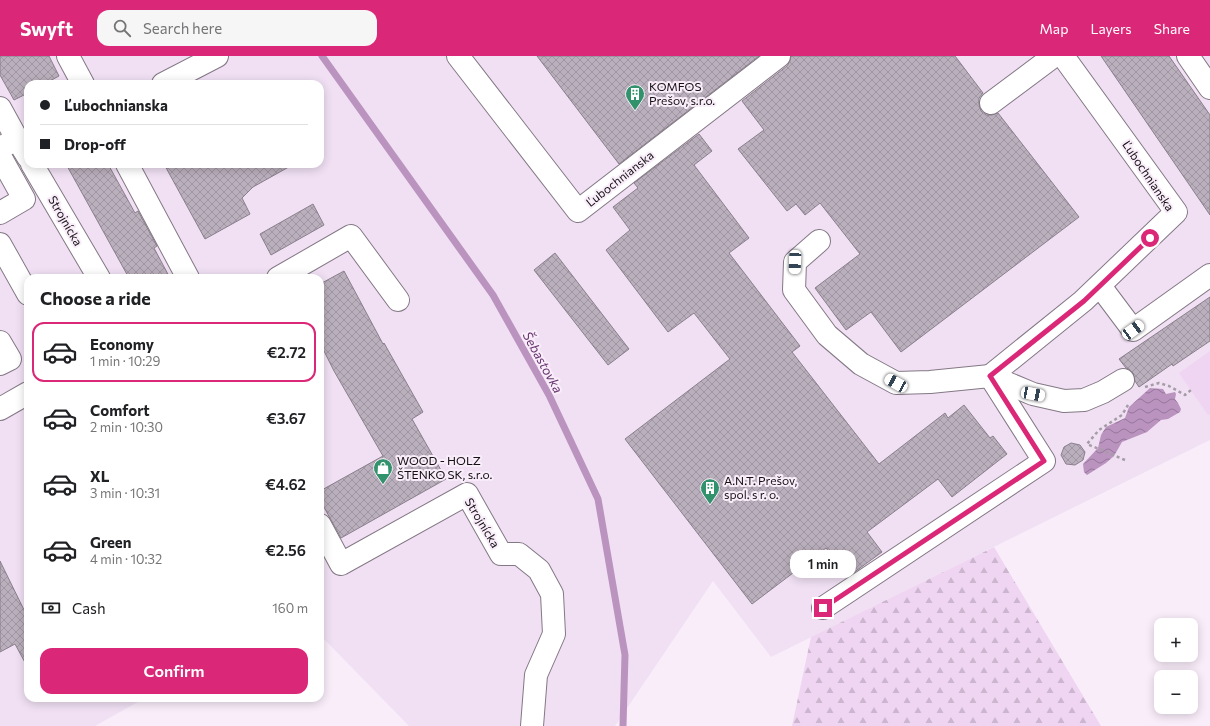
<!DOCTYPE html>
<meta charset="utf-8">
<style>
body{margin:0;font-family:Commissioner,sans-serif;background:#f6f6f6;color:#202124;height:100vh;display:flex;flex-direction:column;font-size:15px;white-space:nowrap}
*{box-sizing:border-box;margin:0}
p{font-size:13px;color:#757577}
.icon{flex:none;width:22px;height:22px;fill:none;stroke:currentColor;stroke-width:2;stroke-linecap:round;stroke-linejoin:round}
.map{position:relative;flex:1;overflow:hidden}
.drawer{position:absolute;left:24px;top:218px;width:300px;height:428px;display:flex;flex-direction:column;background:#fff;border-radius:12px;box-shadow:0 2px 10px #0003}
.drawer>*{flex:none}
.guide{position:absolute;left:24px;top:24px;width:300px;height:88px;border-radius:12px;box-shadow:0 2px 10px #0003;display:grid;align-content:center;height:88px;padding:0 16px;background:#fff}
.tools{position:absolute;left:1154px;top:562px;display:grid;gap:8px}
.tools a{display:grid;place-items:center;width:44px;height:44px;border-radius:8px;background:#fff;box-shadow:0 2px 10px #0003;font-size:20px}
.end{position:absolute;width:18px;height:18px;margin:-9px;border:5px solid #db2777;background:#fff;box-shadow:0 0 0 2px #fff}
.from{border-radius:50%}
.bubble{position:absolute;height:28px;border-radius:12px;background:#fff;box-shadow:0 2px 10px #0003;font-size:13px;font-weight:600;line-height:28px;text-align:center}
.car{position:absolute;width:12px;height:24px;margin:-12px -6px;border-radius:5px;box-shadow:0 0 3px 1px #0007;background:linear-gradient(#fff 24%,#345 0 40%,#fff 0 76%,#345 0 86%,#fff 0)}
.guide b{display:flex;align-items:center;gap:14px;height:38px;font-size:15px}
.guide b+b{border-top:1px solid #e0e0e0}
.guide i{width:10px;height:10px;background:#202124}
ul{padding:0;list-style:none}
li{display:flex;align-items:center;gap:12px;height:60px;margin:0 8px 6px;padding:0 8px;border:2px solid transparent;border-radius:12px}
li div{flex:1}
li b{display:block;font-size:15px}
li em{font-style:normal;font-weight:600}
li.on{border-color:#db2777}
li>.icon{width:36px;height:36px;stroke-width:1.5}
h2{padding:0 16px;font-size:18px;line-height:48px}
.pay{display:flex;align-items:center;gap:10px;height:44px;padding:0 16px;font-size:15px}
.pay p{margin-inline-start:auto}
.primary-button{display:flex;gap:8px;margin-top:auto;padding:8px 16px}
.primary-button a{flex:1;height:46px;border-radius:12px;background:#db2777;color:#fff;font-size:16px;font-weight:600;line-height:46px;text-align:center}
header{display:flex;align-items:center;gap:24px;box-sizing:border-box;height:56px;padding:0 20px;background:#db2777;color:#fff}
header strong{font-size:19px}
nav{display:flex;gap:22px;margin-inline-start:auto;font-size:14px}
.search{width:280px;height:36px;background:#f6f6f6;display:flex;align-items:center;gap:10px;box-sizing:border-box;padding:0 14px;border-radius:12px;color:#757577;font-size:15px}
.map>svg:first-child{display:block}
.built{fill:#f1e0f4;fill-rule:evenodd}
.forest{fill:url(#forest-firs)}
.pitch{fill:#efd5f2}
.water{fill:url(#water-waves)}
.lines{fill:none;stroke-linecap:round;stroke-linejoin:round}
.stream{stroke:#ba93bf;stroke-width:7}
.building{fill:url(#building-cross-hatch);stroke:#8a7f8b}
.minor-casing{stroke:#837884;stroke-width:24}
.path{stroke:#a59ca6;stroke-width:2.5;stroke-dasharray:3 3;stroke-linecap:butt}
.minor{stroke:#fff;stroke-width:22}
.route{stroke:#db2777;stroke-width:5}
.labels{text-anchor:middle;stroke-width:4;stroke-linejoin:round;paint-order:stroke}
.poi-label{font-size:12px;fill:#141014;stroke:#f9edfa;text-anchor:start}
.street-label{font-size:12px;fill:#141014;stroke:#f9edfa}
.water-label{font-size:13px;font-style:italic;fill:#67366f;stroke:#f9edfa}
</style>
<header>
<strong>Swyft</strong>
<div class="search"><svg class="icon" aria-label="search" viewBox="0 0 24 24"><circle cx="10" cy="10" r="6"/><path d="M15 15l6 6"/></svg>Search here</div>
<nav><a>Map</a><a>Layers</a><a>Share</a></nav>
</header>
<div class="map">
<svg width="1210" height="670" viewBox="0 0 1210 670">
<defs>
<pattern id="forest-firs" width="22" height="20" patternUnits="userSpaceOnUse"><rect width="22" height="20" fill="#efd5f2"/><path d="M5 1l3.5 6h-7zM16 11l3.5 6h-7z" fill="#ccb6cf"/></pattern>
<pattern id="water-waves" width="16" height="10" patternUnits="userSpaceOnUse"><rect width="16" height="10" fill="#ba93bf"/><path d="M0 5q4-4 8 0t8 0" fill="none" stroke="#96779a"/></pattern>
<pattern id="building-cross-hatch" width="8" height="8" patternUnits="userSpaceOnUse"><rect width="8" height="8" fill="#baafbc"/><path d="M0 0l8 8M0 8l8-8" fill="none" stroke="#9f96a1"/></pattern>
</defs>
<rect width="100%" height="100%" fill="#f9edfa"/>
<path class="built" d="M0,0H1210V384L771,601L713,525L615,670H409L320,579V222H28V642H145L95,670H0ZM28,28H320V108H28Z"/>
<path class="forest" d="M994,491L1101,670H792L811,581Z"/>
<path class="pitch" d="M1210,295V358L1208,359L1179,317Z"/>
<path class="water" d="M1150,332L1163,333L1166,338L1175,336L1176,338L1175,343L1178,347L1181,353L1180,356L1168,363L1161,364L1147,376L1122,386L1114,400L1106,407L1087,419L1084,416L1083,408L1098,392L1101,379L1106,371L1125,362L1129,351Z"/>
<g class="lines">
<path class="stream" d="M322,0L493,239L549,339L598,443L625,599L623,670"/>
</g>
<g class="building">
<path d="M0,0H49L59,20L44,28H28V37L14,44L0,19Z"/>
<path d="M537,0H759L619,108Z"/>
<path d="M791,0H955L983,37L979,42V48L981,55L986,59H992L998,57L1079,161L901,296L871,256L846,274L815,232L860,198L820,147L805,159L796,148L787,155L738,93L764,74L742,45L787,10L790,5Z"/>
<path d="M1101,0H1169L1210,59V159Z"/>
<path d="M699,78L712,95L694,109L749,182L729,197L800,290L792,296L879,408L945,357L948,362L964,349L990,382L993,380L1007,398L952,441L938,423L867,476L882,496L849,520L826,492L752,548L625,383L730,303L694,257L668,276L606,194L630,174L613,151L638,132L634,127Z"/>
<path d="M66,108H108L135,157L138,155L157,190L154,192L170,222H129Z"/>
<path d="M164,108H294L253,131L242,142L250,158L205,183Z"/>
<path d="M313,148L324,169L271,199L260,178Z"/>
<path d="M555,197L629,293L608,309L534,214Z"/>
<path d="M344,215L383,288L384,287L423,356L412,363L446,423L341,482L320,444V435L383,400L334,315L320,287V228Z"/>
<path d="M1210,241V285L1173,310L1172,308L1139,331L1135,325L1133,317L1129,313L1126,312L1119,303Z"/>
<path d="M1071,387L1080,389L1085,396L1083,404L1075,409L1066,408L1061,399L1064,391Z"/>
<path d="M0,505L28,562V612L15,588L0,596Z"/>
</g>
<g class="lines">
<defs>
<g id="minor">
<path d="M68,0L83,28"/>
<path d="M458,0L578,155L779,0"/>
<path d="M1188,0L1210,32"/>
<path d="M163,28L217,0"/>
<path d="M991,47L1054,0"/>
<path d="M0,52L17,83"/>
<path d="M0,92L17,83L28,101"/>
<path d="M0,100L24,143L0,157"/>
<path d="M32,108L99,222"/>
<path d="M127,108L188,222"/>
<path d="M819,185L795,206L794,234L827,279L861,308L896,327L930,326L990,320L1033,338L1064,345L1084,344L1103,336L1123,324"/>
<path d="M0,188L28,238"/>
<path d="M278,222L351,180L398,244"/>
<path d="M1100,230L1133,274L1210,219"/>
<path d="M0,286L10,303L0,308"/>
<path d="M0,353L28,337"/>
<path d="M320,469L341,508L467,438L501,498H519L539,514L552,538L554,578L536,619L532,670"/>
<path d="M823,552L1044,405L990,320L1083,245L1176,156L1063,0"/>
</g>
</defs>
<use href="#minor" class="minor-casing"/>
<g class="path">
<path d="M1145,331L1159,327L1169,330L1185,339L1191,334"/>
<path d="M1125,404L1087,388L1099,374L1122,359L1128,349"/>
</g>
<use href="#minor" class="minor"/>
</g>
<g class="lines">
<path class="route" d="M823,552L1044,405L990,320L1084,245L1150,182"/>
</g>
<defs>
<symbol id="building-pin" viewBox="-11 -11 22 30"><path d="M0 17L-7.5 6A9.5 9.5 0 1 1 7.5 6Z" fill="#32926b" stroke="#f9edfa"/><path d="M-4-6H4V6H1V3H-1V6H-4ZM-2.5-4.3h1.7v1.8h-1.7ZM.8-4.3h1.7v1.8H.8ZM-2.5-1h1.7V.8h-1.7ZM.8-1h1.7V.8H.8Z" fill="#fff"/></symbol>
<symbol id="shop-pin" viewBox="-11 -11 22 30"><path d="M0 17L-7.5 6A9.5 9.5 0 1 1 7.5 6Z" fill="#32926b" stroke="#f9edfa"/><path d="M-5-2.5h2.3a2.7 3.5 0 0 1 5.4 0H5L5.5 6h-11ZM-1.5-2.5h3a1.5 2.3 0 0 0-3 0Z" fill="#fff"/></symbol>
</defs>
<g fill-rule="evenodd">
<use href="#building-pin" x="624" y="27" width="22" height="30"/>
<use href="#shop-pin" x="372" y="401" width="22" height="30"/>
<use href="#building-pin" x="699" y="421" width="22" height="30"/>
</g>
<g class="labels">
<g class="poi-label">
<text x="649" y="35">KOMFOS<tspan x="649" dy="14">Prešov, s.r.o.</tspan></text>
<text x="397" y="409">WOOD - HOLZ<tspan x="397" dy="14">ŠTENKO SK, s.r.o.</tspan></text>
<text x="724" y="429">A.N.T. Prešov,<tspan x="724" dy="14">spol. s r. o.</tspan></text>
</g>
<g class="street-label">
<text transform="translate(1148 120) rotate(56)" y="4">Ľubochnianska</text>
<text transform="translate(620 123) rotate(-38)" y="4">Ľubochnianska</text>
<text transform="translate(65 165) rotate(60)" y="4">Strojnícka</text>
<text transform="translate(482 467) rotate(59)" y="4">Strojnícka</text>
</g>
<g class="water-label">
<text transform="translate(543 306) rotate(61)" y="5">Šebastovka</text>
</g>
</g>
</svg>
<div class="tools">
<a>+</a>
<a>−</a>
</div>
<i class="end from" style="left:1150px;top:182px"></i>
<i class="end" style="left:823px;top:552px"></i>
<div class="bubble" style="left:790px;top:494px;width:66px">1 min</div>
<i class="car" style="left:795px;top:206px;rotate:182deg"></i>
<i class="car" style="left:1133px;top:274px;rotate:54deg"></i>
<i class="car" style="left:896px;top:327px;rotate:299deg"></i>
<i class="car" style="left:1033px;top:338px;rotate:101deg"></i>
<div class="guide">
<b><i class="from"></i>Ľubochnianska</b>
<b><i></i>Drop-off</b>
</div>
<section class="drawer">
<h2>Choose a ride</h2>
<ul>
<li class="on"><svg class="icon" aria-label="car" viewBox="0 0 24 24"><path d="M5 17H2v-5l4-1 3-4h7l3 4 3 1v5h-3M9 17h6M6 11h13"/><circle cx="7" cy="17" r="2"/><circle cx="17" cy="17" r="2"/></svg><div><b>Economy</b><p>1 min · 10:29</p></div><em>€2.72</em></li>
<li><svg class="icon" aria-label="car" viewBox="0 0 24 24"><path d="M5 17H2v-5l4-1 3-4h7l3 4 3 1v5h-3M9 17h6M6 11h13"/><circle cx="7" cy="17" r="2"/><circle cx="17" cy="17" r="2"/></svg><div><b>Comfort</b><p>2 min · 10:30</p></div><em>€3.67</em></li>
<li><svg class="icon" aria-label="car" viewBox="0 0 24 24"><path d="M5 17H2v-5l4-1 3-4h7l3 4 3 1v5h-3M9 17h6M6 11h13"/><circle cx="7" cy="17" r="2"/><circle cx="17" cy="17" r="2"/></svg><div><b>XL</b><p>3 min · 10:31</p></div><em>€4.62</em></li>
<li><svg class="icon" aria-label="car" viewBox="0 0 24 24"><path d="M5 17H2v-5l4-1 3-4h7l3 4 3 1v5h-3M9 17h6M6 11h13"/><circle cx="7" cy="17" r="2"/><circle cx="17" cy="17" r="2"/></svg><div><b>Green</b><p>4 min · 10:32</p></div><em>€2.56</em></li>
</ul>
<div class="pay"><svg class="icon" aria-label="cash" viewBox="0 0 24 24"><path d="M3 7h18v10H3z"/><circle cx="12" cy="12" r="2"/></svg>Cash<p>160 m</p></div>
<div class="primary-button"><a>Confirm</a></div>
</section>
</div>
